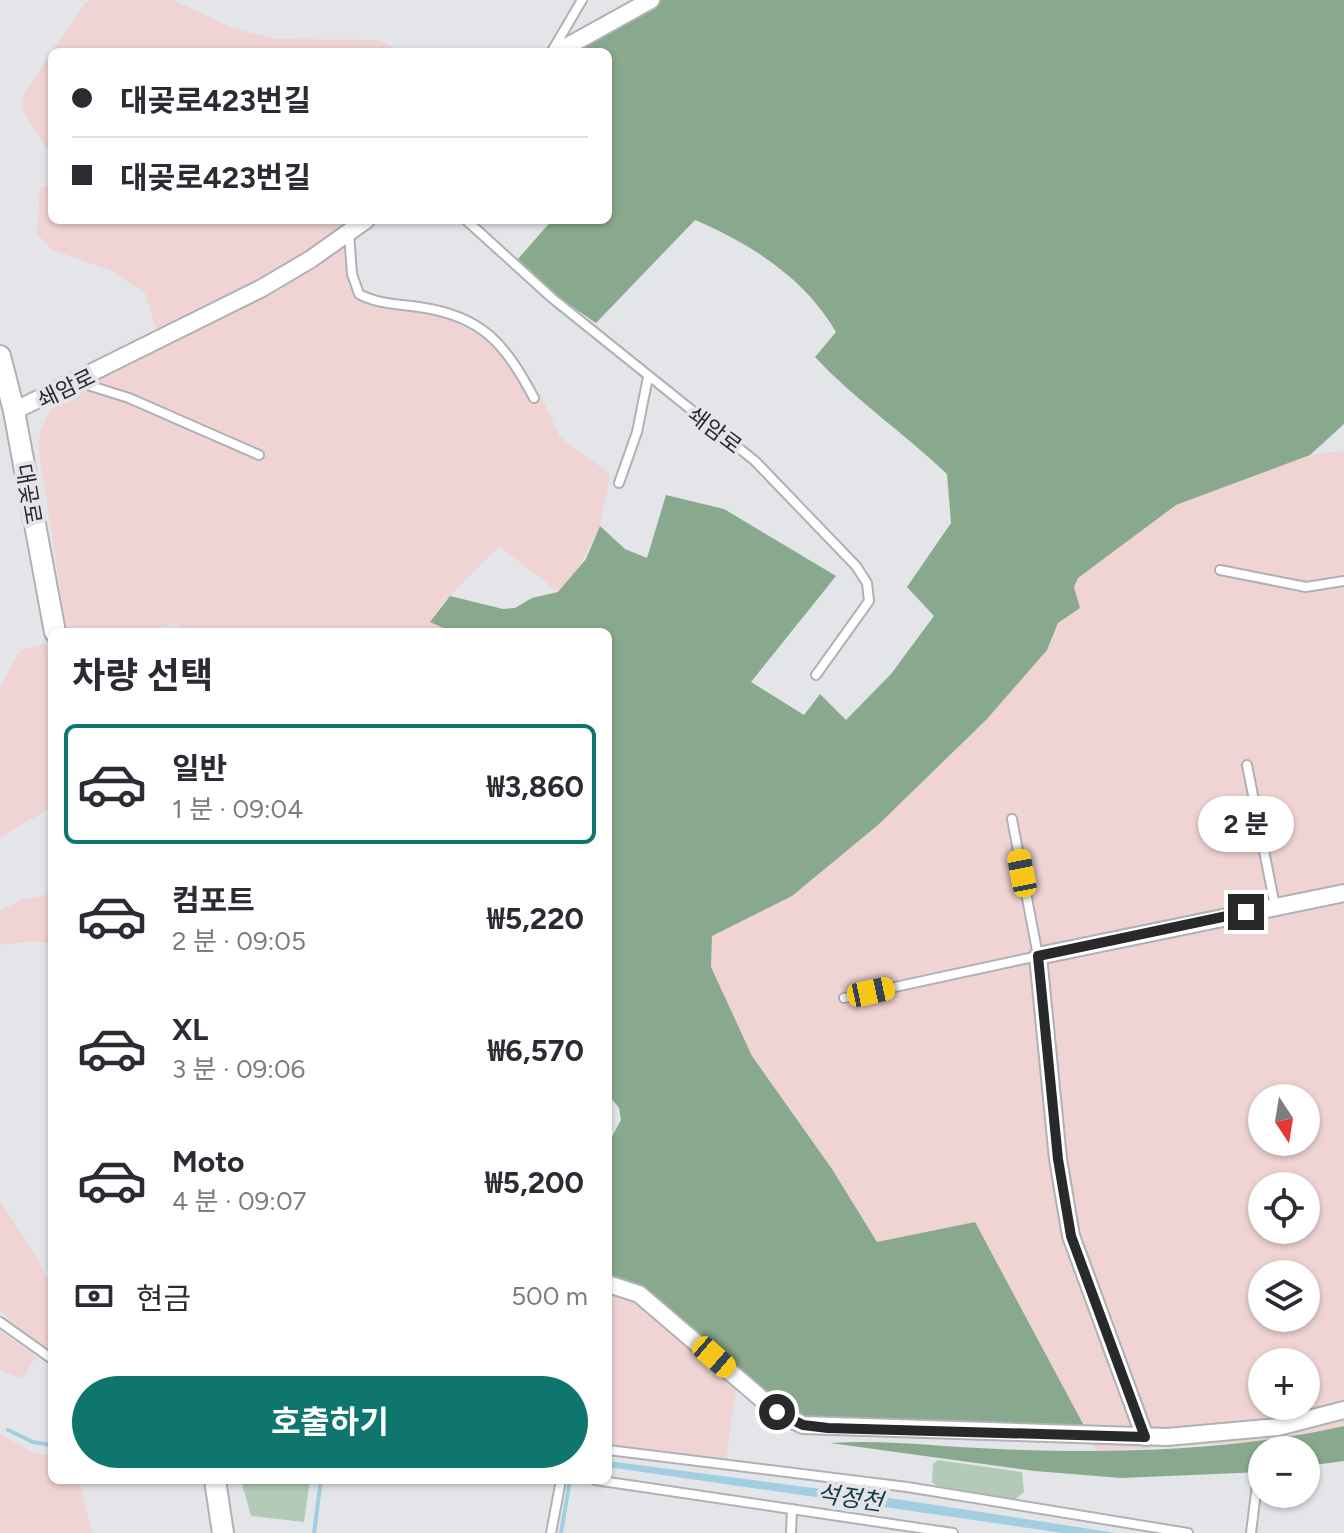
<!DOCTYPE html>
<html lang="ko">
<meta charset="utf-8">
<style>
body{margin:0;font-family:Figtree,"Noto Sans KR",sans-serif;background:#f7f7f7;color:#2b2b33;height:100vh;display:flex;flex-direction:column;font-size:30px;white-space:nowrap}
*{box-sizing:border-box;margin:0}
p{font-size:26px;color:#7c7c81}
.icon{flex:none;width:44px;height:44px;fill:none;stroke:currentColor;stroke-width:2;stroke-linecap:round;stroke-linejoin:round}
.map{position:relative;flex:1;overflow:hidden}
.drawer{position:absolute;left:48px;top:628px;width:564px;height:856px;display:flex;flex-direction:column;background:#fff;border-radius:12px;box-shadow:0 2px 6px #0004}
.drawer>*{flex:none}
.banner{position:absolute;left:48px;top:48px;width:564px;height:176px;border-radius:12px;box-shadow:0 2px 6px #0004;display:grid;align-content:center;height:176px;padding:0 24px;background:#fff}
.needle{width:52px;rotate:168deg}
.buttons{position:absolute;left:1248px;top:1084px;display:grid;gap:16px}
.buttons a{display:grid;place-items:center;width:72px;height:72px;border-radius:50%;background:#fff;box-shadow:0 2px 6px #0004;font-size:40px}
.end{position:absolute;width:36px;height:36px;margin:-18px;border:10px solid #28292a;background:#fff;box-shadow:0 0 0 4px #fff}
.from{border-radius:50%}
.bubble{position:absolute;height:56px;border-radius:28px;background:#fff;box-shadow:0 2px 6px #0004;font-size:26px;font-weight:700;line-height:56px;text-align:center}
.car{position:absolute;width:24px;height:48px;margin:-24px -12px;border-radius:10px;box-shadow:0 0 6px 2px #0007;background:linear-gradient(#f5c518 24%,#345 0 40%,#f5c518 0 76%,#345 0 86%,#f5c518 0)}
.banner b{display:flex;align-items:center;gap:28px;height:76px;font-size:30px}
.banner b+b{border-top:2px solid #e1e1e2}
.banner i{width:20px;height:20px;background:#2b2b33}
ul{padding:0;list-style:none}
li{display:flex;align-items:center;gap:24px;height:120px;margin:0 16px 12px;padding:0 8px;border:4px solid transparent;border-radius:12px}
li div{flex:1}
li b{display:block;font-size:30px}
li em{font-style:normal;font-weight:700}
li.active{border-color:#0f766e}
li>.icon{width:72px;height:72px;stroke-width:1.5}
h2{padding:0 24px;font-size:36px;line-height:96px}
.pay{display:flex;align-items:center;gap:20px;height:88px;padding:0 24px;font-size:30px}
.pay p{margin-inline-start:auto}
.action{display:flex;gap:16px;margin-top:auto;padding:16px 24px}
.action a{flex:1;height:92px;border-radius:48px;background:#0f766e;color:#fff;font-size:32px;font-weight:700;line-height:92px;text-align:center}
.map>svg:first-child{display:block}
.industrial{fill:#efd4d3;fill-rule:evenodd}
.green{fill:#b3cbb6}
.forest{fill:#88a98d}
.water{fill:#a1cfe1}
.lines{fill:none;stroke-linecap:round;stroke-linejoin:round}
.stream{stroke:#a1cfe1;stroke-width:4}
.service-casing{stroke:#afb1b5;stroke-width:12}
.minor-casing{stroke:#afb1b5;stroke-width:20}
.tertiary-casing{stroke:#afb1b5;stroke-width:24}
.service{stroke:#fff;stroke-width:8}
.minor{stroke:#fff;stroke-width:16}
.tertiary{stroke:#fff;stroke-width:20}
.route{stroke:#28292a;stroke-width:10}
.labels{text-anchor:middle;stroke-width:8;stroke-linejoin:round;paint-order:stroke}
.street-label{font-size:22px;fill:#28292a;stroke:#e3e5e9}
.water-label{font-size:24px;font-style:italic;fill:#113b48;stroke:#e3e5e9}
</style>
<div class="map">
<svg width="1344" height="1533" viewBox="0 0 1344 1533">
<rect width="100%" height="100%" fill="#e3e5e9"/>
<g class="industrial">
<path d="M91,0H173L233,28L276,39L380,40L399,52H52L85,3Z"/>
<path d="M52,52V158L24,112L22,97Z"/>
<path d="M52,183V220H354L260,281L157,331L145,293L110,270L50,249L37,233L40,188Z"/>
<path d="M344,245L348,283L355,299L441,315L492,342L508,362L529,399L540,394L560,437L610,474L600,526L574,576L558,592L499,546L440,606L431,622L452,632H185L176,623L145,632H67L39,451L40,431L51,409L65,397Z"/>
<path d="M1344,451V1426L1284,1440L1096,1451L1090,1437L877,1242L832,1169L752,1056L711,967L712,936L792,896L878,825L987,719L1047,650L1058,623L1079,608L1074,587L1077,578L1176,505L1310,455ZM1262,1098H1306V1142H1262ZM1262,1186H1306V1230H1262ZM1262,1274H1306V1318H1262ZM1262,1362H1306V1406H1262Z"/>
<path d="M46,643L52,674V807L0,837V687L20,651Z"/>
<path d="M52,894V944L34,941L0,945V911L23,899Z"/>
<path d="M0,1201L38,1259L52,1290V1354L27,1338L0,1310Z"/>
<path d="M608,1284L639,1294L737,1377L726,1462L608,1447Z"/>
<path d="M0,1331L36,1357L22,1379L0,1370Z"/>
<path d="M0,1434L34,1453L52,1456V1480H79L92,1533H0Z"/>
</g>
<g class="green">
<path d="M938,1460L1022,1472L1024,1492L1015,1499L937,1486L932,1482L933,1464Z"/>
<path d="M241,1480H310L304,1522L251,1516Z"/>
</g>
<g class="forest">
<path d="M652,0H1344V424L1310,455L1176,505L1078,578L1074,587L1080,608L1058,623L1047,650L987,719L878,825L792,896L712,936L711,967L752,1056L832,1169L877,1242L975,1222L1090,1437L803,1425L640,1294L608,1284V1144L621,1120L619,1108L608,1094V632H452L430,622L450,596L503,609L515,608L532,598L558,592L586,559L600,526L625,549L647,558L666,495L724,509L836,576L751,682L804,715L820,694L846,720L891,674L934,616L907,587L951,523L947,474C904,433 855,400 815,357L836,332C805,278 751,244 695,220L596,323L561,299L518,259L552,220H608V52H578Z"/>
<path d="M1344,1426V1461L1306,1466V1450H1262V1472L1121,1478L1035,1471L830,1443C887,1439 942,1447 999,1449C1113,1454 1233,1451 1344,1426Z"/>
</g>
<path class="water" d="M608,1461L896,1499L1116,1533H1063L608,1467Z"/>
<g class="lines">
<g class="stream">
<path d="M8,1430L33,1442L52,1445"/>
<path d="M314,1533L321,1480"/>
<path d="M561,1533L570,1480"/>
</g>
<defs>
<g id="service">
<path d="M552,51L582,0"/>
<path d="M466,220L552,298L755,461L856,566L867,583L869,601L816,675"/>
<path d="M349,234L352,274L359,294C377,304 399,304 419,307C483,316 505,344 534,398"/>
<path d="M78,382L129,398L259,455"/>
<path d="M619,483L637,432L648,377"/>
<path d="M1220,570L1306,587L1344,581"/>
<path d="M1247,765L1275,906"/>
<path d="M844,998L1038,956L1012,819"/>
<path d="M0,1322L52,1359"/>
<path d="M608,1450L907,1487L1188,1533"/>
<path d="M595,1480L953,1533"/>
<path d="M551,1533L561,1480"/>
<path d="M791,1533L792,1509"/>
<path d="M1251,1533L1258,1476"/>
</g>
<g id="minor">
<path d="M557,52L651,0"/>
<path d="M14,411L262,288L311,259L366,220"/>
<path d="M608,1284L639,1294L777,1412L803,1425L1167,1437L1278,1427L1344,1410"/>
<path d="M1145,1437L1071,1236L1058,1159L1038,956L1344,893"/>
</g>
<g id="tertiary">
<path d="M0,356L14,411L55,632"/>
<path d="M215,1480L223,1533"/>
</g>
</defs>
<use href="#service" class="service-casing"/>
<use href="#minor" class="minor-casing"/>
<use href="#tertiary" class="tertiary-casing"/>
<use href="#service" class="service"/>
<use href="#minor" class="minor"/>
<use href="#tertiary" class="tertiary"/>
</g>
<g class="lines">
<path class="route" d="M777,1412L803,1425L828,1428L1145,1437L1071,1236L1058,1159L1038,956L1246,912"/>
</g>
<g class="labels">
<g class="street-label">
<text transform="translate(66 388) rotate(-26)" y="8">쇄암로</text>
<text transform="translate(715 430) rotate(37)" y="8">쇄암로</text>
<text transform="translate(29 494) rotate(80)" y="8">대곶로</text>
</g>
<g class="water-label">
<text transform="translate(850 1498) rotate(8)" y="8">석정천</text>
</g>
</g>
</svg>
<div class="buttons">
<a><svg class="needle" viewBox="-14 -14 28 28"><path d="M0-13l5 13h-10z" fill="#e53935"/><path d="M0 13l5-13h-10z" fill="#7c7c81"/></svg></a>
<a><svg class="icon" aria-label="locate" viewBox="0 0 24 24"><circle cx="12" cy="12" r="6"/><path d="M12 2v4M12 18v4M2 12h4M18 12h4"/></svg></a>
<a><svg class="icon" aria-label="layers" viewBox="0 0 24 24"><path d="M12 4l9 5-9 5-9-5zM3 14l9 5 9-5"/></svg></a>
<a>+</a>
<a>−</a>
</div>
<i class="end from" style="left:777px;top:1412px"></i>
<i class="end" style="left:1246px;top:912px"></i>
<div class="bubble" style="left:1198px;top:796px;width:96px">2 분</div>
<i class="car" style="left:1022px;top:873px;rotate:349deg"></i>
<i class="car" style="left:871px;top:992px;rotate:78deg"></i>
<i class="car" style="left:714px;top:1357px;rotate:131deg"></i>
<div class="banner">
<b><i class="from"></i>대곶로423번길</b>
<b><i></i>대곶로423번길</b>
</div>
<section class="drawer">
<h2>차량 선택</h2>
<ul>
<li class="active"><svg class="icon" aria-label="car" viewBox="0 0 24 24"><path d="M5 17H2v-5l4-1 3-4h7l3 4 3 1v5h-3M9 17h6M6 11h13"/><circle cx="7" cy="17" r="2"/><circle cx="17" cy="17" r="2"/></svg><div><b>일반</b><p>1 분 · 09:04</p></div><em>₩3,860</em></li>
<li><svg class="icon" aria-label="car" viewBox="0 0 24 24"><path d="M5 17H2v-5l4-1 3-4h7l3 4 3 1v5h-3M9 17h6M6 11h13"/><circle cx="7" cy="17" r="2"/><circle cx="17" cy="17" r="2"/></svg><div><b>컴포트</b><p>2 분 · 09:05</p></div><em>₩5,220</em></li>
<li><svg class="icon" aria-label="car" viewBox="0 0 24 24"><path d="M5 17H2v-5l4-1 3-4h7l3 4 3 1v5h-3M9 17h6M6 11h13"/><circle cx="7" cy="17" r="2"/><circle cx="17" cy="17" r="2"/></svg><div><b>XL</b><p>3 분 · 09:06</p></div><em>₩6,570</em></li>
<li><svg class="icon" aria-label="car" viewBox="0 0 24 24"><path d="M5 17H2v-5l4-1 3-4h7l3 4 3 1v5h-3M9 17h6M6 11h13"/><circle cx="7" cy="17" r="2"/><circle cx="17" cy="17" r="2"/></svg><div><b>Moto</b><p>4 분 · 09:07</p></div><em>₩5,200</em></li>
</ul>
<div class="pay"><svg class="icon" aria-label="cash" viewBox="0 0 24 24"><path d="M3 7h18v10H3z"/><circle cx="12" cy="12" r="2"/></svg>현금<p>500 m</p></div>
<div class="action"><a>호출하기</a></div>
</section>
</div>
